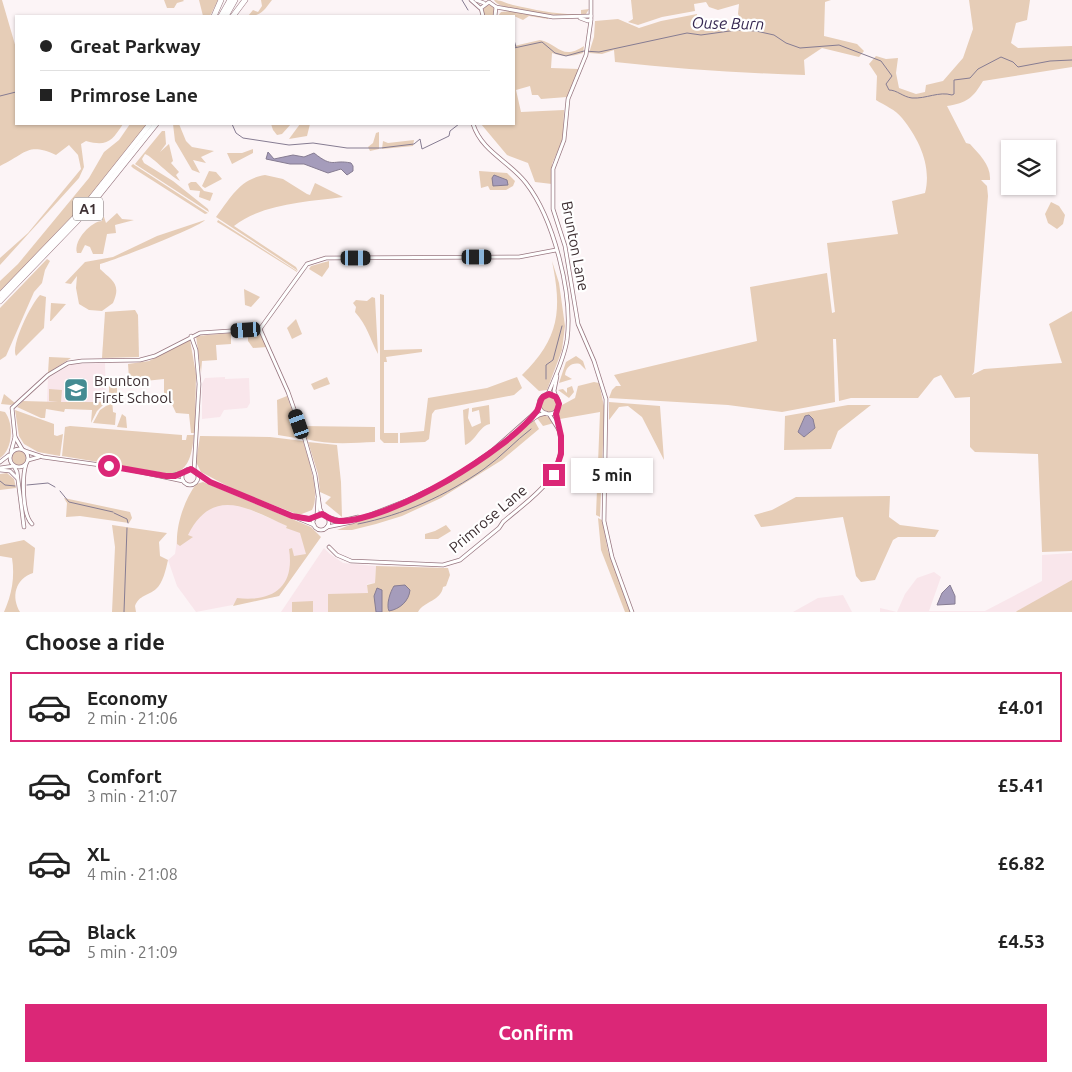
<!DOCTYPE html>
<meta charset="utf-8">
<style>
body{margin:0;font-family:Ubuntu,sans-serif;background:#f6f6f6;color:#222;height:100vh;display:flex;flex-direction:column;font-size:19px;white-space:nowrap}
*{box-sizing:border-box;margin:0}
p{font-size:16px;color:#767676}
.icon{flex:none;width:28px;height:28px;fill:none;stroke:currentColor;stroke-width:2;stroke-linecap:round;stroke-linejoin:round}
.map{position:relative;height:612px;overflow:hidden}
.side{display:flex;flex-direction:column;background:#fff;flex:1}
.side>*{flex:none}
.top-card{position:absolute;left:15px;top:15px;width:500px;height:110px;border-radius:0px;box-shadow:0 1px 4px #0004;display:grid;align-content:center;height:110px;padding:0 25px;background:#fff}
.controls{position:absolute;left:1001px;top:140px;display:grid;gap:10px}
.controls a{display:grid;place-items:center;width:55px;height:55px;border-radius:0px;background:#fff;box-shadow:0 1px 4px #0004;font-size:25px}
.end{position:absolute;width:22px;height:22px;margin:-11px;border:6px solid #db2777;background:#fff;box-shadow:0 0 0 2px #fff}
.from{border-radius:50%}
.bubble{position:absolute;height:35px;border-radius:0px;background:#fff;box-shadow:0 1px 4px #0004;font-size:16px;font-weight:700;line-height:35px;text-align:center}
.car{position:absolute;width:15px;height:30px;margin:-15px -8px;border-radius:6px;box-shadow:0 0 4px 1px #0007;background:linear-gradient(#222 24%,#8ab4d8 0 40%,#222 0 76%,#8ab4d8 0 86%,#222 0)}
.top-card b{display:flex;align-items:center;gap:18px;height:48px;font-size:19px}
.top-card b+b{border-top:1px solid #e0e0e0}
.top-card i{width:12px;height:12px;background:#222}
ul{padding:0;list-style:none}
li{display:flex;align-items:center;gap:15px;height:70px;margin:0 10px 8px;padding:0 15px;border:2px solid transparent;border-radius:0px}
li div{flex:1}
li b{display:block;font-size:19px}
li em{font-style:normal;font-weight:700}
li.on{border-color:#db2777}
li>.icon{width:45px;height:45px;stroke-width:1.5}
h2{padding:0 25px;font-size:22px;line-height:60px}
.action{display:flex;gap:10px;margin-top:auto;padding:10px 25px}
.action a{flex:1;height:58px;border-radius:0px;background:#db2777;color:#fff;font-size:20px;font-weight:700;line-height:58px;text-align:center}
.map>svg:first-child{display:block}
.built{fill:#f9e6eb}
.green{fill:#e6cdb7;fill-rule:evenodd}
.water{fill:#a59cbb;stroke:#867c92}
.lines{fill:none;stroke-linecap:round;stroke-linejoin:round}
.stream{stroke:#867c92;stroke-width:1}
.tertiary-casing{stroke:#987780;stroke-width:4.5}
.trunk-casing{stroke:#987780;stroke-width:6}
.tertiary{stroke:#fff;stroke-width:3}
.trunk{stroke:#fff;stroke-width:5}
.route{stroke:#db2777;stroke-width:6}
.labels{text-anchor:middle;stroke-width:4.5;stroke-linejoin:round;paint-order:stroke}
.shield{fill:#fff;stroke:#786e70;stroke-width:1}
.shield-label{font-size:14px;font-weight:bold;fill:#3e3033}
.street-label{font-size:15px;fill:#3e3033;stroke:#fff}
.poi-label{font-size:15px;fill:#3e3033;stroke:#fff;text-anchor:start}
.water-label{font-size:16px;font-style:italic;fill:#352751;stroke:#fff}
</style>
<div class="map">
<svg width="1072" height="612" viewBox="0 0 1072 612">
<rect width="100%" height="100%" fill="#fcf4f6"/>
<g class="built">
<path d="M105,363L106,402H47L48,378L72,364Z"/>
<path d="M225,377V379L249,378L250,403L247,408L224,410L220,417L202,419V384L205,378Z"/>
<path d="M219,502L239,505L307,534L311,550L279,596L196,612L177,586L168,560L175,554L177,540L182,529Z"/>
<path d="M324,548L330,554L343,563L376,566L375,583L367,584L370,612H281Z"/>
<path d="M1072,553V612H880V608L897,612L905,594L917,578L934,572L941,577L929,611H985L1042,581V555Z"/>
<path d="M843,595L852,612H793L818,598Z"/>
</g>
<g class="green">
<path d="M0,0H2L16,48V124H123C112,141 107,147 86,141L81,144L84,167L79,178L0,265V258L28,233L81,169L78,155L69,145L56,155C27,142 26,154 0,166Z"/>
<path d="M164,0H183L184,1L177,3L174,8H167Z"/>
<path d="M199,0H218L210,16H203Z"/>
<path d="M261,0H272C264,10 262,16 248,16L253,10L258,12L262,6Z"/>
<path d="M494,0C501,0 505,3 513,5C536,10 558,15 581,14V10L589,9L586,14L582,16C566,16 500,13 494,0Z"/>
<path d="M631,0H831L825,2L824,36L857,44L864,51L859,57L822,48L804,60L805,75C741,73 678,69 615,62L614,50L602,54L589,53L594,37L595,21L618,19L639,28L661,21L697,14V30L745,28L738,14L739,4L718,10L709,7L706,2L694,4L695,11L662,17L638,25L628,22L633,19Z"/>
<path d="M969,0H1030L1027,20L1016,23L1011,43L1018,48L1072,46V67L983,81C973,98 967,103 947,106L966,143L970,144C979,154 991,165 990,180H981L987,186L988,196L974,372L972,375L984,369L1062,363L1049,324L1072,311V551L1042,552L1038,454L975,452L970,447V397L955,398L941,375L934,378L918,398H851L839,401L836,339H833L835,402L782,412L728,405L609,398L612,390L616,386H621L614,375L757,341L750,287L827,273L832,313L835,312L827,243L898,234L892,201L925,193C932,166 919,139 902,118C896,110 884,105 876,100L877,76L869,64L876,56L886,59L898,58L896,73L899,88L916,94L925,92L926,85L943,81L963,58L973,29Z"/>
<circle cx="489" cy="11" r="6"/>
<path d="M510,11L548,18V19L529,16L523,20L514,16H498L501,12Z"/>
<path d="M540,40C558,44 562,61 584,46L583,53C571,57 563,57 552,53L551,68L579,69L567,97L541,99L538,95H532L530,86L516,90L521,112L564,110L563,139L552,164V184L535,182L528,163L507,155L481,124H514V46Z"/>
<path d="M130,124H148L108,176L71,219L0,291V281L18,264L89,178L104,152L119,140Z"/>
<path d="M173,124H179L186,141L192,147L214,151L201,157L206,163L193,160L200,173L192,170L175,141Z"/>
<path d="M271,124H291L282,134L277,135L273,130Z"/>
<path d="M300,124H310L307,136L289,139Z"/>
<path d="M162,131H165L166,144L160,152L169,144L173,161L171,163L179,172L176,175L180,181C171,177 153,157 145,154L142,159L144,163L173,181L208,209L209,212L135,164Z"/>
<path d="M376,133L379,132V149L370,151L368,147L373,143Z"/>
<path d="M414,140L413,146L382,149L383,141L388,143Z"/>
<path d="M253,149V153L232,164L227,153H242Z"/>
<path d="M133,164L208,213L205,214L133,168L131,166Z"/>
<path d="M209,171L216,172L222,179L205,188L202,186Z"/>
<path d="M479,171L507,173L515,181L513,186L506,190H490L488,186L481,188Z"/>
<path d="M265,175L283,179L307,194L310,195L315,183L343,197C307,202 264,203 234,226L296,267L298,271L216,217C230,199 239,179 265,175Z"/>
<path d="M191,182H196L204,191L213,193L210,201L199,197L200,191L190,190L188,184Z"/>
<path d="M1051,202L1059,206L1065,215L1063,224L1057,229L1048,223L1045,214Z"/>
<path d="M117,213L122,219L134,220L115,225L116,233L107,234L103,254H93L90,247L85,245L81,253H77C73,240 92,221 102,221V217H104L106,223Z"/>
<path d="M205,220C202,226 113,261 100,264V269C111,280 122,283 113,303L102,311L89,310L79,304L76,288L77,276L71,284L65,283L85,262L113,257L157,236Z"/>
<path d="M218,220L297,271V272L222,225L217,222Z"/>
<path d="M47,259L50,261L45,270L42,283L34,292L6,356L0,360V308Z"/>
<path d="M329,261V267L322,277L309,269L311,266Z"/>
<path d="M552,261L559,283L565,326L562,350L547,390L539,391L522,375C560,338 562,310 552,261Z"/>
<path d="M244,289L260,297L251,307L245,305Z"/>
<path d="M380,294L384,295V350L422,349V352L386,357L387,362H384V433H398V443H384L380,439Z"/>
<path d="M40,295L46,297L44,328L16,356C10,346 31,304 40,295Z"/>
<path d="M372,297L375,298L378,354C370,339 367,325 355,312L356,307L353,303L356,300L367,301Z"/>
<path d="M51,303L66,304L51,321H50Z"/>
<path d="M135,310L138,315L139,357L102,358L105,312Z"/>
<path d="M296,319L302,334L292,339L287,328Z"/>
<path d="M248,331H259L267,347L253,348L248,341Z"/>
<path d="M231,333V344L216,345L217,360L202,361L201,373L196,336Z"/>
<path d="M190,340L196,374L195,433H191L189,414L176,413L168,396H164V379L117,384V396L112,398L113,412L116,413L115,425L93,423L100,410L109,404V379L129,378L128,364L149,361Z"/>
<path d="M576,356L583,361L586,370L580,364C572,362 566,367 565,375L572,379L559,383L566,362Z"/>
<path d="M49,357L71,358L48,373Z"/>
<path d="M327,377L330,384L314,390L311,384Z"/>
<path d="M517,377L522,388L514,395L435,410L432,414L429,439L425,442L400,443V433L424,431L428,398L487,388Z"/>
<path d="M594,382L599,383L604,406V419L600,517L596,515L600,412L560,419L558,413L562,405L575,398L578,386Z"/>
<path d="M572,386L574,392L569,398L558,390L563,389L567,393V388Z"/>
<path d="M49,389L62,390L61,402H106L97,411L91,423L92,410L65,409L64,412L46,409L45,418H41L17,407L23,401L58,402L49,401Z"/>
<path d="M4,394L15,403L11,405L1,404Z"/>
<circle cx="549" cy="404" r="8"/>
<path d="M287,396L302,439L278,435L277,400Z"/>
<path d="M609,402L660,406L664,460L642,417L628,406L619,407L609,420Z"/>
<path d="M489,405L490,424C479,426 476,441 465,445L463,410L469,408L468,418L472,427L481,423L479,410L472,412V408Z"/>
<path d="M848,405H871L838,431L831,449L784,450L785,416ZM809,415L813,419L815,428L804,437L798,432L804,418Z"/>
<path d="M15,410L54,424V435L57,436L63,434L60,456L38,452L24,444L19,436Z"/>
<path d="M0,411L5,412C14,424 13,449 0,458Z"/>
<path d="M122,414L126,417L127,428L117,427Z"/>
<path d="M544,415L551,418L554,423L543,426L537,418Z"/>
<path d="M534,420L539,429L502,460L441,498L402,516L376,524L352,530H337L415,499L449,482L489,456Z"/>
<path d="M70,426L182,435V440H186L187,435H194C192,452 190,471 171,474L62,456L65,427Z"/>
<path d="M302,426L375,427V442C352,443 328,445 306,439Z"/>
<path d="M200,436L270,437L303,441C308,459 321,494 312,510L299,515L235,490L201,472L196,462Z"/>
<path d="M308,442L337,445L341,482L342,517L325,503L331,497L320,492L318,474Z"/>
<circle cx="19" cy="458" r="7"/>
<path d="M7,473L14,479L16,488L0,490V474Z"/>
<path d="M203,482L311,527L321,537L279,596L233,606L237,598C273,602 295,587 289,549L292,548L294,556L306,554L300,533L286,528L287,526C249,509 213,485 188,535L193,537L180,546L177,544C176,525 184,501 196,484Z"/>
<path d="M890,496L889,517L900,525L939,530L935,537H898L893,540L875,580L861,582L856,576L843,517L761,527L754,515L772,510L796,497Z"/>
<path d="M64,498L130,512L132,518L129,523L80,516L66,517L67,503Z"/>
<path d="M598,518L602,520L608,551L631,612H625L601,550Z"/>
<path d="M112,525L167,533L159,542L160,556L168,560C166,569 163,583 156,589C148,596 139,595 135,606L136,612H112L115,547Z"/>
<path d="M446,525L451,531L438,539H425V534L435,531Z"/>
<path d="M24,540L35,548L33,573C15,579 11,597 20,612H4C12,594 15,577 12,558L0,556V545Z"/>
<path d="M376,566L448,568L450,575L446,586L443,587C441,601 424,601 418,612H328V594L368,593L367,585L375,583Z"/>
<path d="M1072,580V612H1016L1017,611Z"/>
<path d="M313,601V612H292V602Z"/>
</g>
<g class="water">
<path d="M268,152L274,159L293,155L304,157L314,153C334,169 332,159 351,163L353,166V171L347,175L341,169L328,173L304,164H290L266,159Z"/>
<path d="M494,175L507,180L508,185L493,186L492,178Z"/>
<path d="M809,415L813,419L815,428L804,437L798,432L805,416Z"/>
<path d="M405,585L410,590C409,601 400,609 389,611C386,605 390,592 394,586Z"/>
<path d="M950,585L955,596V604L937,605L942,593Z"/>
<path d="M377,588L382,590V612H376L374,596Z"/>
</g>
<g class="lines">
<g class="stream">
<path d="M462,0L468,10"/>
<path d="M514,40L516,47"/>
<path d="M514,48L542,42L555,53L566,56L584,51L599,52L687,33L701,35L737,30L756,31L774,35L786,43L800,48L839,45L881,61L892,76L886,84L889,90C897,90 903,97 912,98C926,99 939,91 952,95L954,94V80L970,78L978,69L1001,57L1013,62L1018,67L1050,61L1072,60"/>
<path d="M0,96L16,92"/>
<path d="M232,124L236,133L243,138L289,145L313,143L347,148H381L414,144L420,139L422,149L449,136L450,131L459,124"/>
<path d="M546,379V365L553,360L562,326"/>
<path d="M0,481L5,485L15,486"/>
<path d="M27,485L48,483L55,487"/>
<path d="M60,491L69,502L113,512"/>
<path d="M114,513L127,519L128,523"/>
<path d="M358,524C403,515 447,495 484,469C501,457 515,441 531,429"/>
<path d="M124,612L127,528"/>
</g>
<defs>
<g id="tertiary">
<path d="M471,0L480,8"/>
<path d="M476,0L484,3"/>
<path d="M496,7L553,17L591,16"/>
<path d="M483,16L481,8L489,2L496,7L495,16"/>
<path d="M580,18L588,21L591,19V0"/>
<path d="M591,20L586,55L568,99L564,140L553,169V209L565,246L578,324L594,361L606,399L604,521L612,557L632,612"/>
<path d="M473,124C482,152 509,161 526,183C554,219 573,295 567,340C564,359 555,377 548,394"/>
<path d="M260,329L307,264L326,258L519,257L556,250"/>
<path d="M260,329L288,392L305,440L315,475L320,509L323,515"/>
<path d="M191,336L196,350L199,384L194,471"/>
<circle cx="549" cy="404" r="10"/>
<path d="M556,397L554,391L557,376"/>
<path d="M549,414L559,430"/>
<path d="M524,425L539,415L546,413"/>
<path d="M15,437L22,449"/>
<circle cx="19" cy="458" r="9"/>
<path d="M25,451L43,457L122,468L183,481"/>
<path d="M11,452L15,437L12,408L48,375L68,363L82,361L140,360L155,356L200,333L260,329"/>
<path d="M28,460L39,457"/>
<path d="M0,462L9,455"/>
<path d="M26,464C22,477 22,514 32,524"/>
<path d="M0,468L14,466L17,472L24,527"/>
<circle cx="190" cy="477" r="8"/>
<path d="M0,470L10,471L17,478"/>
<path d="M196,473L210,482L314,525"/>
<path d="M169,476L183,473"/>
<circle cx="321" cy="522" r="8"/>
<path d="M317,515L318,498"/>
<path d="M298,517L314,519"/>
<path d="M327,517L341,521L358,517"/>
<path d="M327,527L352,522L408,500L450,480L493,450L537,411L539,405"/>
<path d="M329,547L337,555L351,561L443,565L460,560L499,528L503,522C528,500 560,482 561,445C561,434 556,422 556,411"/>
</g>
<g id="trunk">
<path d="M214,16L221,0"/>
<path d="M221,16L230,0"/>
<path d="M226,16L235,0"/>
<path d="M233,16L245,0"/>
<path d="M0,295L80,212L150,124"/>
<path d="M0,301L83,215L156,124"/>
</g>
</defs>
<use href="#tertiary" class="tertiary-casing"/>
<use href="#trunk" class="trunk-casing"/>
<use href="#tertiary" class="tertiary"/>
<use href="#trunk" class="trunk"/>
</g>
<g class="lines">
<path class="route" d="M109,466L166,476H175L191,469L210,482L292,516L309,519L322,514C328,517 332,521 339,521C391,521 506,452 537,411C540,406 539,401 543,397L549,394L556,397L559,404L556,414L561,436V454L554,475"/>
</g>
<defs>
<symbol id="school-square" viewBox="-11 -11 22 22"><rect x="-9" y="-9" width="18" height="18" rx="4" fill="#448b92" stroke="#fff"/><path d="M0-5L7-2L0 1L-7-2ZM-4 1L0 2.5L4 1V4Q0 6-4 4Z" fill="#fff"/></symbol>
</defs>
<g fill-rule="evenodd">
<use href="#school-square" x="62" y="376" width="28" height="28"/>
</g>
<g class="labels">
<rect class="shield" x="73" y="197.5" width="30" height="23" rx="4"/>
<g class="shield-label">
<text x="88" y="214">A1</text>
</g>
<g class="street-label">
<text transform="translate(575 246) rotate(79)" y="5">Brunton Lane</text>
<text transform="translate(488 519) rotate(-40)" y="5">Primrose Lane</text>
</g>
<g class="poi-label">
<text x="94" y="386">Brunton<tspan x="94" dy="17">First School</tspan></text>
</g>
<g class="water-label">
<text transform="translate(728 23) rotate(1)" y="6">Ouse Burn</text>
</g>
</g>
</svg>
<div class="controls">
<a><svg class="icon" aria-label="layers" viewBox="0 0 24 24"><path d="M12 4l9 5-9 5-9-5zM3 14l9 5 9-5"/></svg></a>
</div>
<i class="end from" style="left:109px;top:466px"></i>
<i class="end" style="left:554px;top:475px"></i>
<div class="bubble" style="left:571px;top:458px;width:82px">5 min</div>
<i class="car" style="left:477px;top:257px;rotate:90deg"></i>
<i class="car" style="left:356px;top:258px;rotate:90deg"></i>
<i class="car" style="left:246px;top:330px;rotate:266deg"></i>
<i class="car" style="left:299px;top:424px;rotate:341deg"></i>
<div class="top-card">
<b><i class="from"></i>Great Parkway</b>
<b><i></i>Primrose Lane</b>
</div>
</div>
<section class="side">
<h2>Choose a ride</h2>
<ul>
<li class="on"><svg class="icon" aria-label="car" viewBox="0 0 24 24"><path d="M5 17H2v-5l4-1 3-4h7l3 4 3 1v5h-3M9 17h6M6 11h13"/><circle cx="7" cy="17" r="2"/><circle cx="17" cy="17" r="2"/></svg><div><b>Economy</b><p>2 min · 21:06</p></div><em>£4.01</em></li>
<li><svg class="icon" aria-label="car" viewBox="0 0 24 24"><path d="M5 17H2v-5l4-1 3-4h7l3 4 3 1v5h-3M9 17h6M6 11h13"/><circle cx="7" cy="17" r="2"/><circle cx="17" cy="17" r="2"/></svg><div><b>Comfort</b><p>3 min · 21:07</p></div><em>£5.41</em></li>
<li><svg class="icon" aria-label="car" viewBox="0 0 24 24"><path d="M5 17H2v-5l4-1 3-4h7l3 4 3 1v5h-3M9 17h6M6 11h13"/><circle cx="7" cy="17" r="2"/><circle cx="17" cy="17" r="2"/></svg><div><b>XL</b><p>4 min · 21:08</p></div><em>£6.82</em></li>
<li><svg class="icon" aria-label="car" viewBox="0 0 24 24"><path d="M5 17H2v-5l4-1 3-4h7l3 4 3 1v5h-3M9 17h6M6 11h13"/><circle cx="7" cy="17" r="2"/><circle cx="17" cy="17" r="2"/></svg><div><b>Black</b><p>5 min · 21:09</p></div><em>£4.53</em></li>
</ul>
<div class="action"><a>Confirm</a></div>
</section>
